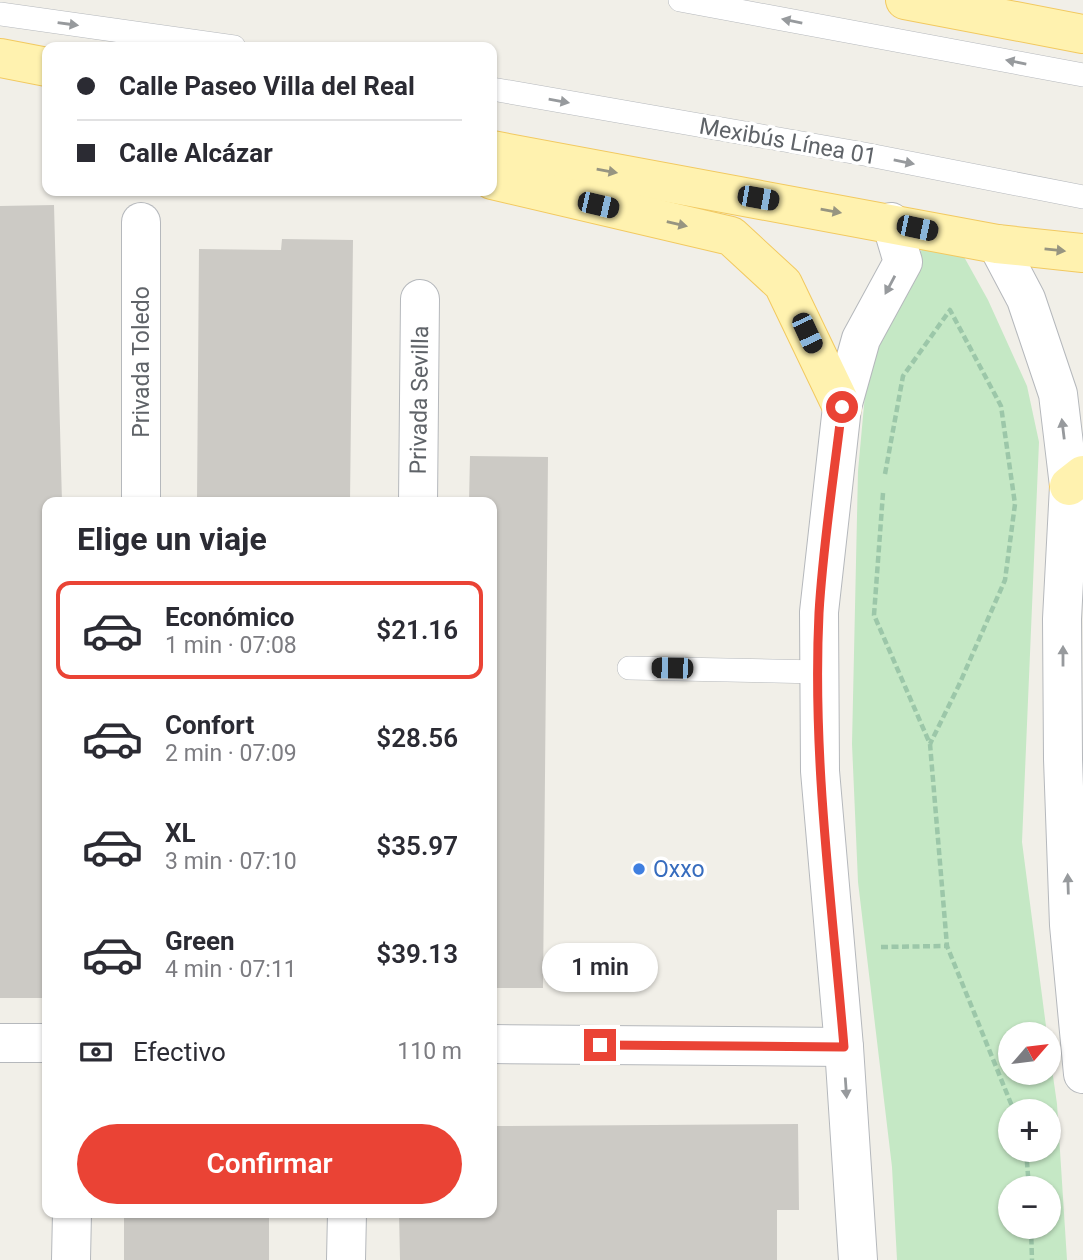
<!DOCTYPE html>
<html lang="es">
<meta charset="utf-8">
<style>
body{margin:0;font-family:Roboto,sans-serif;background:#f2f2f3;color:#2b2b33;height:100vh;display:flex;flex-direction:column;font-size:26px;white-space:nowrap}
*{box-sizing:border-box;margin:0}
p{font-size:23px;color:#7c7c81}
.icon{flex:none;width:38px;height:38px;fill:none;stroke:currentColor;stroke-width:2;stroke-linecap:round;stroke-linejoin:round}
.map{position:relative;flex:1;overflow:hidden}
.panel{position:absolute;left:42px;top:497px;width:455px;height:721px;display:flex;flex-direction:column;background:#fff;border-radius:14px;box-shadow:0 2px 5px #0004}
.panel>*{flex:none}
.banner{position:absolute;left:42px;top:42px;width:455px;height:154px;border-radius:14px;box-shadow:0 2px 5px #0004;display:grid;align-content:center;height:154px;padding:0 35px;background:#fff}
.needle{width:46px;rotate:62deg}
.controls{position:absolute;left:998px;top:1022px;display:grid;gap:14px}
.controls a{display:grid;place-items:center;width:63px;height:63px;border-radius:50%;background:#fff;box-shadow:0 2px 5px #0004;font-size:35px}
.end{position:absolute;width:32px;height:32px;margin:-16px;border:9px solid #ea4335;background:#fff;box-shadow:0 0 0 4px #fff}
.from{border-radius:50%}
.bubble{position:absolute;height:49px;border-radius:24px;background:#fff;box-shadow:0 2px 5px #0004;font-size:23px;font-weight:600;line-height:49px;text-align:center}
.car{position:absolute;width:21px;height:42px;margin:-21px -10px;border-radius:9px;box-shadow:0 0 5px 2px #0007;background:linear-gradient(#222 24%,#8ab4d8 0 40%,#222 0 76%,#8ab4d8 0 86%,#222 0)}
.banner b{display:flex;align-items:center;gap:24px;height:66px;font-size:26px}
.banner b+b{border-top:2px solid #e1e1e2}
.banner i{width:18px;height:18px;background:#2b2b33}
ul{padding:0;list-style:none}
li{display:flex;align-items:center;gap:21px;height:98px;margin:0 14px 10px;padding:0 21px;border:4px solid transparent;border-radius:14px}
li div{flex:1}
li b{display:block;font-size:26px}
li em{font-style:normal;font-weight:600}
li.on{border-color:#ea4335}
li>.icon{width:63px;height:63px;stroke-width:1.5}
h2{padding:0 35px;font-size:32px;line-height:84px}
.pay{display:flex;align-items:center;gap:18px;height:77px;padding:0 35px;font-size:26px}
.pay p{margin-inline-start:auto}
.primary-button{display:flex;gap:14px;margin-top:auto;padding:14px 35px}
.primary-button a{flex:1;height:80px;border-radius:42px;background:#ea4335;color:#fff;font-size:28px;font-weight:600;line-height:80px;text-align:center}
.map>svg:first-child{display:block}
.green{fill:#c5e8c5;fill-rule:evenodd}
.building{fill:#cccac5}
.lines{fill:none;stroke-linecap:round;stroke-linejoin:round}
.service-casing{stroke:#b5b8bc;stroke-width:24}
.minor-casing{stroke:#b5b8bc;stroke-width:40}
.tertiary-casing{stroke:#b5b8bc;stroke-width:40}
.primary-casing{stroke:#f2c960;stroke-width:40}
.path{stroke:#9cc7a9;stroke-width:4.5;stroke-dasharray:7 3.5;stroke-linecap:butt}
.service{stroke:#fff;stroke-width:23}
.minor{stroke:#fff;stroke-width:38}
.tertiary{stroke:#fff;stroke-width:38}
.primary{stroke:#fff2af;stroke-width:38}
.oneway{fill:#979a9d}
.oneway2{fill:#979581}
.route{stroke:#ea4335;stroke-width:9}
.shop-dot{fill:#3f7fe0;stroke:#fff;stroke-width:2.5}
.labels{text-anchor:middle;stroke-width:7;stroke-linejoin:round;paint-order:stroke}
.street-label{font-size:23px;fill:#5f6368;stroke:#fff}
.shop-label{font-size:23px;fill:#366cbe;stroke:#fff;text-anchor:start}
</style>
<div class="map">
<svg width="1083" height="1260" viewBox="0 0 1083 1260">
<rect width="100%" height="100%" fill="#f1efe8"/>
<path class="green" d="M938,237L963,255L988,300L1027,386L1039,442L1022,842L1047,1034H1010V1073H1048V1041L1057,1104L1067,1260H897L892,1167L858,882L852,744L858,471L869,351L897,270ZM1010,1111H1048V1150H1010ZM1010,1188H1048V1227H1010Z"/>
<g class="building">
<path d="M54,205L62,502H47V998H0V206Z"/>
<path d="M282,239L353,240L350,502H197L199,249L281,250Z"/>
<path d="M470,456L548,457L543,988H492V502H469Z"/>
<path d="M798,1124L799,1210H777V1260H400L399,1213H492V1126Z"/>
<rect x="124" y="1213" width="145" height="47"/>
</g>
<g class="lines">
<defs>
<g id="service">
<path d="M680,0L1083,75"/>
<path d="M0,14L234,47"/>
<path d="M492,89L864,154L1083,197"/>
<path d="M629,668L819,672"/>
</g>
<g id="minor">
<path d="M141,502V222"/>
<path d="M418,502L420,299"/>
<path d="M0,1043H47"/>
<path d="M492,1044L844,1047"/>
<path d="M71,1260L72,1213"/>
<path d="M346,1260L347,1213"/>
</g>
<g id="tertiary">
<path d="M997,244L1026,299L1058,394L1069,486L1062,619L1063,759L1069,925L1083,1074"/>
<path d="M858,1260L844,1047L820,771L819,612L842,407L861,339L903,262L891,222"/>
</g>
<g id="primary">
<path d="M905,0L1083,34"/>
<path d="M0,58L47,67"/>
<path d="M492,150L997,244L1083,253"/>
<path d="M492,180L731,236L783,284L842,407"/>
<path d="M1069,486L1083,475"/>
</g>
</defs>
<use href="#service" class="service-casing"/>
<use href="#minor" class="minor-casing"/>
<use href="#tertiary" class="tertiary-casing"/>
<use href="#primary" class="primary-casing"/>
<g class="path">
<path d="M885,474L903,376L950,310L1001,406L1015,504L1005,580L959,685L930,744"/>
<path d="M883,493L874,615L930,744L947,946L1014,1111"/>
<path d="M881,947L947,946"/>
<path d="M1026,1150L1029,1188"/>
<path d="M1031,1227L1032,1260"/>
</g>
<use href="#service" class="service"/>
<use href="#minor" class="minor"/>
<use href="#tertiary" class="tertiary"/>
<use href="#primary" class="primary"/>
</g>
<defs><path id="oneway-solid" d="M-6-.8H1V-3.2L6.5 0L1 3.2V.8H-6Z" transform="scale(1.75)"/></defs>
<g class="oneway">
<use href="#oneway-solid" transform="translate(792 21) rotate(-169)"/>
<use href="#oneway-solid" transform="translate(68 24) rotate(8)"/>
<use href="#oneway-solid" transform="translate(1016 62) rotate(-169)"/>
<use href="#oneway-solid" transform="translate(559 101) rotate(10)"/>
<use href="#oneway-solid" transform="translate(904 162) rotate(11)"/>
<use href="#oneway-solid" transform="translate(890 285) rotate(118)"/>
<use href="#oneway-solid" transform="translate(1063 429) rotate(-97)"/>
<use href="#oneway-solid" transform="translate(1063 656) rotate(-90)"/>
<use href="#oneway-solid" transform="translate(1068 884) rotate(-92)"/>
<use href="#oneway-solid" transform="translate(846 1088) rotate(86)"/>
</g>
<g class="oneway2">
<use href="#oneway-solid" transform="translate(607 171) rotate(10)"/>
<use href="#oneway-solid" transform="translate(831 211) rotate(10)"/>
<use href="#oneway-solid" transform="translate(677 224) rotate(13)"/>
<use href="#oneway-solid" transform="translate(1055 250) rotate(6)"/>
</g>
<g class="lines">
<path class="route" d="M600,1045L844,1047C832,903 812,757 819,613C823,544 834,475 842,407"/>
</g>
<circle class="shop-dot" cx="639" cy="869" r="7"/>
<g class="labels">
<g class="street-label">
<text transform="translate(788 141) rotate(10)" y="8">Mexibús Línea 01</text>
<text transform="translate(141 362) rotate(-90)" y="8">Privada Toledo</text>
<text transform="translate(419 400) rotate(-89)" y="8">Privada Sevilla</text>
</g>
<g class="shop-label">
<text x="653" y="877">Oxxo</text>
</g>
</g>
</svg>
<div class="controls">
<a><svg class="needle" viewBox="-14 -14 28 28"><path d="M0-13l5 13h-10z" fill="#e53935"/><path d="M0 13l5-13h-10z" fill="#7c7c81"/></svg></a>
<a>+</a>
<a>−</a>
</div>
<i class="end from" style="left:842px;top:407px"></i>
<i class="end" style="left:600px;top:1045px"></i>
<div class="bubble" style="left:542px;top:943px;width:116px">1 min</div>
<i class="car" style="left:758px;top:198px;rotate:100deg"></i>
<i class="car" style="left:598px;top:205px;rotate:103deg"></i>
<i class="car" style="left:917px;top:228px;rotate:102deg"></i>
<i class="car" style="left:807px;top:333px;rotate:155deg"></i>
<i class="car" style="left:672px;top:668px;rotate:271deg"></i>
<div class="banner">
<b><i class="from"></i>Calle Paseo Villa del Real</b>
<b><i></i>Calle Alcázar</b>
</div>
<section class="panel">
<h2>Elige un viaje</h2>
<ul>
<li class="on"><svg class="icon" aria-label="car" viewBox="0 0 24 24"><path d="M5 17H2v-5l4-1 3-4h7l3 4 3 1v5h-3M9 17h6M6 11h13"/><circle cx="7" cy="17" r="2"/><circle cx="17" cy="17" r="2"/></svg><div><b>Económico</b><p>1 min · 07:08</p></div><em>$21.16</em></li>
<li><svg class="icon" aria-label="car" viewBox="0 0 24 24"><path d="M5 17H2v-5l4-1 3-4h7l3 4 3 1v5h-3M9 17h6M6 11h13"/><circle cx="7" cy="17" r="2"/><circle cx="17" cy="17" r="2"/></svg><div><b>Confort</b><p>2 min · 07:09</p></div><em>$28.56</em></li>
<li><svg class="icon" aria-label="car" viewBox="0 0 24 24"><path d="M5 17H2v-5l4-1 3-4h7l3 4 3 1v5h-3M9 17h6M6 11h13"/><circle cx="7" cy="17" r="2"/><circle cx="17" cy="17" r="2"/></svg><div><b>XL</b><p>3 min · 07:10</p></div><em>$35.97</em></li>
<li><svg class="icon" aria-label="car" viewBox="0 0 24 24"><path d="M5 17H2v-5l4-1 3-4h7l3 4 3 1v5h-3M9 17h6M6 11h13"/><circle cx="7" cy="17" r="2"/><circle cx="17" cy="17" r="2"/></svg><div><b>Green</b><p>4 min · 07:11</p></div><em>$39.13</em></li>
</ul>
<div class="pay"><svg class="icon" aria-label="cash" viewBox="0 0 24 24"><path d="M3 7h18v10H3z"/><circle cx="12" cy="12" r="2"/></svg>Efectivo<p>110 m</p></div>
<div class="primary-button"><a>Confirmar</a></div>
</section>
</div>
